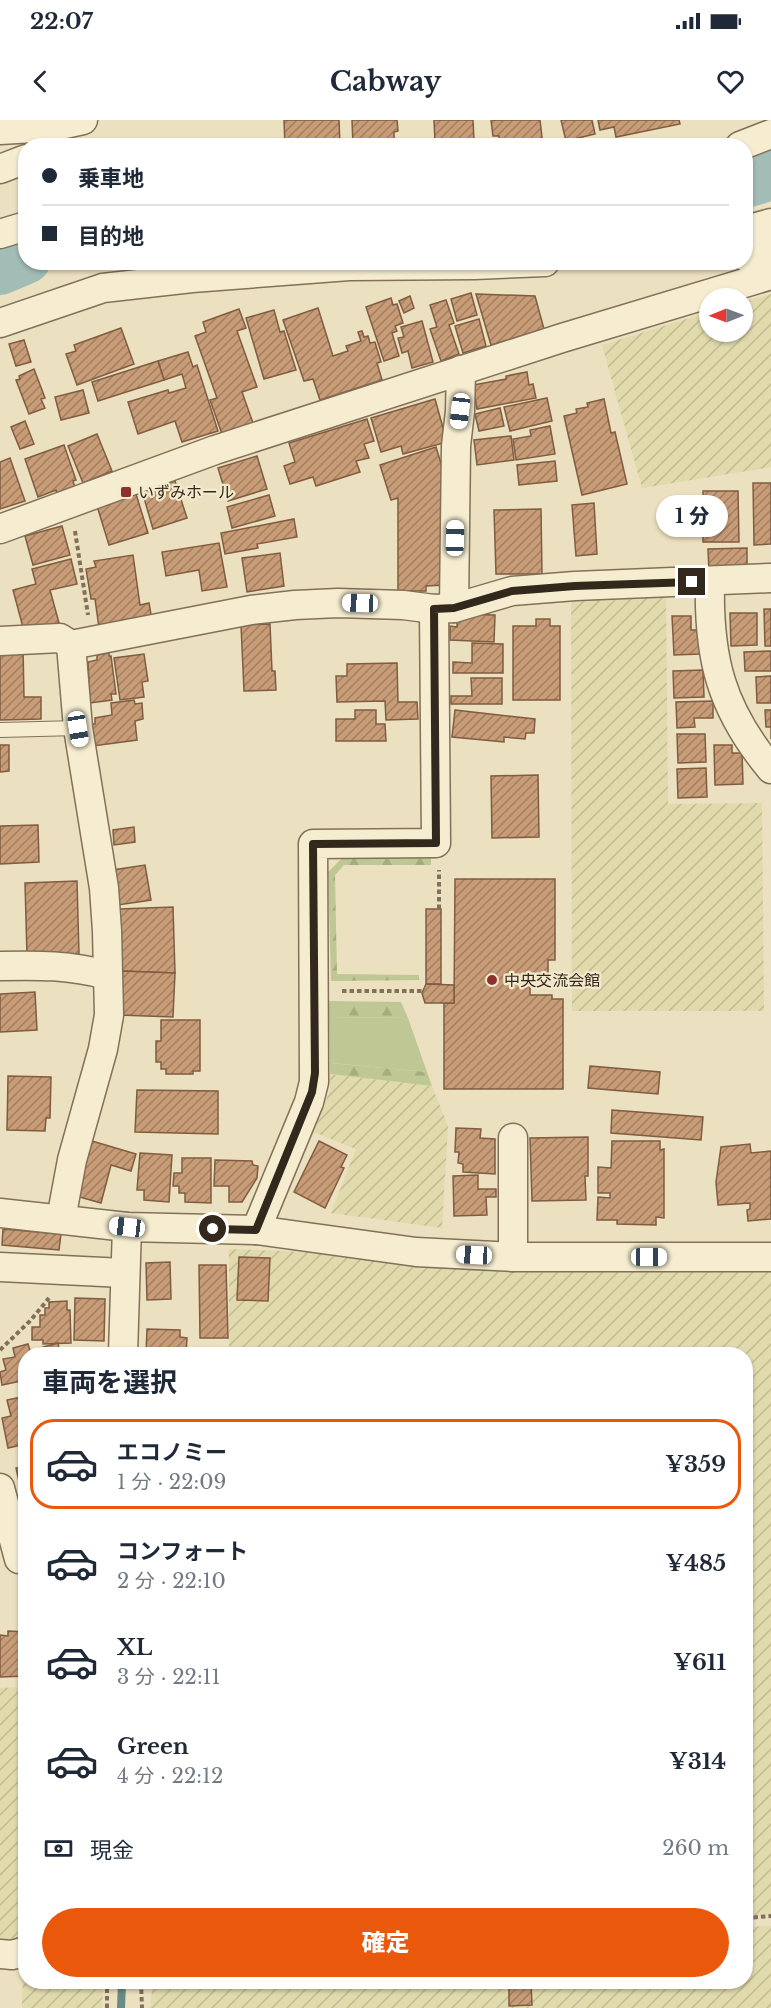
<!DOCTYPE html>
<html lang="ja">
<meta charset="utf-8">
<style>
body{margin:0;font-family:"Libre Baskerville","Noto Sans JP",serif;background:#f2f2f3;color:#1f2937;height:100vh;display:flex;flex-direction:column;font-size:22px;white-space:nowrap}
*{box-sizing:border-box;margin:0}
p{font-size:20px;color:#747a83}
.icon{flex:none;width:33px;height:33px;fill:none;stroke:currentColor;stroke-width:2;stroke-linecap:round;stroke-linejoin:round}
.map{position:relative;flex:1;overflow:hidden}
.side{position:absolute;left:18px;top:1227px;width:735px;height:642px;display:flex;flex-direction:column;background:#fff;border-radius:24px;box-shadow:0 2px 4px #0004}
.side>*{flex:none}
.guide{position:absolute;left:18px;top:18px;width:735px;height:132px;border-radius:24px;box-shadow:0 2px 4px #0004;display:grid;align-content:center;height:132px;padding:0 24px;background:#fff}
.needle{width:39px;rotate:269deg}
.buttons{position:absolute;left:699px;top:168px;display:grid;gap:12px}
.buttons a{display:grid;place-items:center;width:54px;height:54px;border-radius:50%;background:#fff;box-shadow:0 2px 4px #0004;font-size:30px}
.end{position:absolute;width:27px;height:27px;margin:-14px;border:8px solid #33281c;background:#fff;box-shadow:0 0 0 3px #fff}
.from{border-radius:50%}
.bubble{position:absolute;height:42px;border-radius:21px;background:#fff;box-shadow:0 2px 4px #0004;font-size:20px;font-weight:800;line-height:42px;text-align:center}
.car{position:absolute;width:18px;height:36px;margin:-18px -9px;border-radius:8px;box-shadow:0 0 4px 2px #0007;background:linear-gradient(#fff 24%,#345 0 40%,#fff 0 76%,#345 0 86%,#fff 0)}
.guide b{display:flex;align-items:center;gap:21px;height:57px;font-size:22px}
.guide b+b{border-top:2px solid #e0e1e3}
.guide i{width:15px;height:15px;background:#1f2937}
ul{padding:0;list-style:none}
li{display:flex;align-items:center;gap:18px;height:90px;margin:0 12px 9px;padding:0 12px;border:3px solid transparent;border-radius:24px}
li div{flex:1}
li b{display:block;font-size:22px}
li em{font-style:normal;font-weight:800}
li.current{border-color:#ea580c}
li>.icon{width:54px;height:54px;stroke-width:1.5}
h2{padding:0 24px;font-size:27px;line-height:72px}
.pay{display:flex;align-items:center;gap:15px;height:66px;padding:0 24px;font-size:22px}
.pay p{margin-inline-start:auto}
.action{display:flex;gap:12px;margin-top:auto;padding:12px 24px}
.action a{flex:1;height:69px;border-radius:36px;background:#ea580c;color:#fff;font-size:24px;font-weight:800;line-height:69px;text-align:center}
.status{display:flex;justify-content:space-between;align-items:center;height:42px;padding:0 30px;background:#fff;direction:ltr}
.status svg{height:16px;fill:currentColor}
header{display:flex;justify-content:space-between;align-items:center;height:78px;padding:0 24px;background:#fff;font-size:27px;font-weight:800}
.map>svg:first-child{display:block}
.farmland{fill:url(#farmland-furrows)}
.grass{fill:#bfc894}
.forest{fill:url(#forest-firs)}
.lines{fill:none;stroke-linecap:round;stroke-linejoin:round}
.stream{stroke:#6a8a83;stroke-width:8}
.river{stroke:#a2bdb6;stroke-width:50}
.building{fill:url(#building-hatch);stroke:#805c40;stroke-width:1.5}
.service-casing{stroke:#827158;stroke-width:16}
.minor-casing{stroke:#827158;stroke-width:31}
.path{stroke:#827158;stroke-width:4;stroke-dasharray:4.5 3;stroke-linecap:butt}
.service{stroke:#f6edd1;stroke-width:14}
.minor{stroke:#f6edd1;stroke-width:28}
.route{stroke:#33281c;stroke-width:8}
.poi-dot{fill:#8e302c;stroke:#f3eace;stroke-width:2}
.labels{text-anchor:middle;stroke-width:4.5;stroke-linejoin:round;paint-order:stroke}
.poi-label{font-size:16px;fill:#33281c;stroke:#f3eace;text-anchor:start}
</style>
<div class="status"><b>22:07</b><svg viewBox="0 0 49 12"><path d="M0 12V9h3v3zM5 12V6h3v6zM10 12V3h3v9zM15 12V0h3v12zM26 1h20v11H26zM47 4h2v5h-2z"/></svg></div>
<header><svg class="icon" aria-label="back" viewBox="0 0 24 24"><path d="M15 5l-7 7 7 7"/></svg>Cabway<svg class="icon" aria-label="heart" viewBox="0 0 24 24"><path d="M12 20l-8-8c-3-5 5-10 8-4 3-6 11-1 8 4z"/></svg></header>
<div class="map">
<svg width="771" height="1888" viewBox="0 0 771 1888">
<defs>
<pattern id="farmland-furrows" width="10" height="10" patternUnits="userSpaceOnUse" patternTransform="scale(1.5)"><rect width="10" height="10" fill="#e0daad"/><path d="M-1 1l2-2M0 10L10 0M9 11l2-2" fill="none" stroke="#c1bb94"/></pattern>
<pattern id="forest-firs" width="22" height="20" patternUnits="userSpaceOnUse" patternTransform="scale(1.5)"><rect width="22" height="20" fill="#bfc894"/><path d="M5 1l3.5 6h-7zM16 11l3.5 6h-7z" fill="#a5ac7f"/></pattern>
<pattern id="building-hatch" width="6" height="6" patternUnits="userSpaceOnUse" patternTransform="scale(1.5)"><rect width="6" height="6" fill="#c79c77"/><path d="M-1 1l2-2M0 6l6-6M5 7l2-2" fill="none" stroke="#a27f61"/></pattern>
</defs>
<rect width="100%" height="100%" fill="#ebe0bf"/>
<g class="farmland">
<path d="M771,174V347L642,368L602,225L709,192L710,212H742L743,182Z"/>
<path d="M666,473L668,684L762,683L764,891H572L571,476Z"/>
<path d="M330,954L432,966L448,1006L442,1108L331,1093L356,1029L314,1012L330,970Z"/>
<path d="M229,1129L332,1133L396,1144L464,1150H771V1794L746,1796V1234H229Z"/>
<path d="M26,1567L25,1817L0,1820V1568Z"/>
<path d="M771,1806V1888H150L153,1862H746V1807Z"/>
<path d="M25,1846L26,1862H103L102,1888H22L23,1847Z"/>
</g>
<path class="grass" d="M329,897L408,898L427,952L330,943Z"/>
<g class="forest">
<path d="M431,738V745H344L335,755L337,854L419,855V860L331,861L328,752L341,739Z"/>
<path d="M329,881L401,882L408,898L329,897Z"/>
<path d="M330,943L427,952L432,966L330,954Z"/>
</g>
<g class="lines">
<path class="stream" d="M121,1888L122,1862"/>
<g class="river">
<path d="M746,63L771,55"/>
<path d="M0,150L26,139"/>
</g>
</g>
<g class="building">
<path d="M284,0H339L340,26H285Z"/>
<path d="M352,0H397L398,11L394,12V25L353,26Z"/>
<path d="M434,0H473L474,21L435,22Z"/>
<path d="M491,0H540L543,26H500L499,16H493Z"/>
<path d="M561,0H592L595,14L566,21Z"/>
<path d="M598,0H679L680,4L616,17L614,7L600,10Z"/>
<path d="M471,173L477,195L457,201L451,179Z"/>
<path d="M476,174L535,176L544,209L491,225Z"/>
<path d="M410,176L414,188L404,193L399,181Z"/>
<path d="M391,178L393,185L397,184L403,203L395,206L397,211L392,213L399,236L384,241L366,187Z"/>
<path d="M446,180L454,203L449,205L459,234L441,241L430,209L437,207L430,185Z"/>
<path d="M318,188L333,236L348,231L346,226L361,221L358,212L362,211L364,217L368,216L370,223L375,222L381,242L377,243L382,260L320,280L313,259L304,261L283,200Z"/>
<path d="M239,189L246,208L237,211L257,267L242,272L253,303L222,314L210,280L217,278L195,216L206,212L203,202Z"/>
<path d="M274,190L280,212L284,211L296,250L264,259L246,198Z"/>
<path d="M479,199L486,226L463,233L455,206Z"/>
<path d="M422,201L433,242L412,248L408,231L402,233L398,218L404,217L401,207Z"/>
<path d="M121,208L134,244L77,265L66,234L76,231L74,225Z"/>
<path d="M24,220L31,242L16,246L9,224Z"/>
<path d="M188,232L193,247L197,245L218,311L182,322L175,301L138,314L128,282L168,270L169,273L186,268L182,254L164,260L158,241Z"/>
<path d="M158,241L164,260L98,281L92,262Z"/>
<path d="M34,249L45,278L41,279L45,288L29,294L16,260L20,259L19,256Z"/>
<path d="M527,252L529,265L533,264L536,278L477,289L473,265L506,259V256Z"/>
<path d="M83,270L89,293L61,300L55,277Z"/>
<path d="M547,278L552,301L510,311L504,287Z"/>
<path d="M435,279L447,322L403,334L401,326L381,332L371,298Z"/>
<path d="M604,279L611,313L615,312L627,364L582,375L564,296L577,293L576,289L588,287L587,283Z"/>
<path d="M500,288L504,306L479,311L475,294Z"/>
<path d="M367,299L374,321L364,324L369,338L356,341L360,352L316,366L313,357L290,364L284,346L295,342L289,323Z"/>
<path d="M25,301L34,324L20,329L11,307Z"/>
<path d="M550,306L555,334L516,340L513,319L531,316L530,310Z"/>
<path d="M97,314L112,351L83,363L68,326Z"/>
<path d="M511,316L514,340L477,345L474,320Z"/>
<path d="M64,325L76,360L73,361L75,368L57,374L56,370L38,377L25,339Z"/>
<path d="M436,327L447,363L444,465L426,466V471H398V378L391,380L380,345Z"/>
<path d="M257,336L267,369L228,381L218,348Z"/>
<path d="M10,338L25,381L0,389V342Z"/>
<path d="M555,341L557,361L519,365L517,345Z"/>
<path d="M175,361L187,398L153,409L142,371Z"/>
<path d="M753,363H771V424L754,425Z"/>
<path d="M703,371H738L739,422H703Z"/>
<path d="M136,374L148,413L109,425L97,386Z"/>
<path d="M269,375L275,396L232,408L227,387Z"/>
<path d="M594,383L597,434L576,436L572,385Z"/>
<path d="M541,389L542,454H496L494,390Z"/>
<path d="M294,399L297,417L257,424L258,428L225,434L221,413Z"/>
<path d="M62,406L70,435L33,445L25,416Z"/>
<path d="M219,423L227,467L202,471L199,450L166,456L162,432Z"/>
<path d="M747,428V450L709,452L708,429Z"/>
<path d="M280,433L284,466L247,472L242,438Z"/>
<path d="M133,435L140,485L149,483L152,500L99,508L95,479H91L86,449L96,447L94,441Z"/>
<path d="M71,439L77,464L50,470L59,503L24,511L13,470L36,464L32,449Z"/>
<path d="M764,489H771V526H765Z"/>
<path d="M730,493H757V525L731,526Z"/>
<path d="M457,494L495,495L494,522L450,520V506L457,507Z"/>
<path d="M672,496H691V510H699L700,534L674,535Z"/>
<path d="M536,499H550V506H560V580H513V506H536Z"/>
<path d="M270,504L272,551H275L276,570L244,571L241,505Z"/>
<path d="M472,523L503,524V553H453V542L472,543Z"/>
<path d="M0,528H23L24,577H41V599L0,600Z"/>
<path d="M771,531V551H745L744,532Z"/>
<path d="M109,533V536H111L116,574H111L112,580L90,583L88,542L97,540V535Z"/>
<path d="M144,534L148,561L142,562L144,577L120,580L114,538Z"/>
<path d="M397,543L398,582H417L418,599L386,600L385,581L337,582L336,556H347V544Z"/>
<path d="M703,550L704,577L674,578L673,551Z"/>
<path d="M771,556V583H757L756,557Z"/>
<path d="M471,558H502V584H451V576H472Z"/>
<path d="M134,580L135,584L142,583L143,599L135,601L137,620L93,626L90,604H95V598L112,595L111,583Z"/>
<path d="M713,581V598H694L695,607L677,608L676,582Z"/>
<path d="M355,590H376V604H385L386,621H336V599H355Z"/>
<path d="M455,590L535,599L534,613H526L525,619L504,617V622L452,617Z"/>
<path d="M765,590H771V619V607H766Z"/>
<path d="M677,614H705L706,642L678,643Z"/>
<path d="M0,625H9V651L0,652Z"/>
<path d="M714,625H732V633H742L743,664L715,665Z"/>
<path d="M706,648L707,677L678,678L677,649Z"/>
<path d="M538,655L539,717L492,718L491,656Z"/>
<path d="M38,705L39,742L0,744V706Z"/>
<path d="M134,707L135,722L114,725L113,710Z"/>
<path d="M145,745L151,780L118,785L113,750Z"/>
<path d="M455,759H555V840H548V855H530V875H552V879H563V969H444V883H454Z"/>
<path d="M77,761L79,834L27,836L25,763Z"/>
<path d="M173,787L175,853L121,851L119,789Z"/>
<rect x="426" y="789" width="15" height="75"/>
<path d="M121,851L175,853L173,897L119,895Z"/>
<path d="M426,864L454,865V883H425L422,873Z"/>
<path d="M35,872L37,910L0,912V874Z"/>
<path d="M161,900H200V951H193V954H166V949H161V942H156V921H161Z"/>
<path d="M590,946L660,952L658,974L588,968Z"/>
<path d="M8,956L51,957L50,998H46L45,1011L7,1010Z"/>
<path d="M137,970L218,971V1014L135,1012Z"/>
<path d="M612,990L703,997L701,1020L611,1013Z"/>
<path d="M456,1008L481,1009L480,1018L495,1019V1054L463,1052V1044L458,1043L459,1032H455Z"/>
<path d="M588,1017V1056H585L586,1080L532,1081L530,1018Z"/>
<path d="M92,1021L136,1034L131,1051L111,1045L101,1083L76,1076Z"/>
<path d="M319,1021L347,1035L341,1047L344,1048L325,1088L294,1072Z"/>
<path d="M612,1021H660V1030L664,1029V1098L656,1097V1105L617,1104V1100H597L598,1077L610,1078V1073H598V1047L611,1048Z"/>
<path d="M750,1024L751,1033L771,1031V1099L748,1101L747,1090L750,1089V1083L718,1085L716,1062L721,1027Z"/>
<path d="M140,1033L172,1035L169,1082L144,1080V1070H137Z"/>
<path d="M182,1038H211V1083L185,1082V1073H179V1066H173L174,1053H182Z"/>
<path d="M215,1040L252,1041L253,1045L258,1046L257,1058L242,1082H229V1066H214Z"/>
<path d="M478,1055V1069H496V1077H486L487,1095L454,1096L453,1056Z"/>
<path d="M3,1109L61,1114L59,1130L2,1125Z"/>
<path d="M239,1137L270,1138L268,1181L237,1180Z"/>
<path d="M170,1142L171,1179L147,1180L146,1143Z"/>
<path d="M199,1145H226L228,1218H200Z"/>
<path d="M75,1178L105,1179L104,1221L74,1220Z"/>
<path d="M67,1181V1190H70L71,1223L43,1224V1220H32V1207H40V1195H45V1188H49V1182Z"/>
<path d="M147,1209L180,1210V1217L187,1218L186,1234H146Z"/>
<path d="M58,1223L60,1234H65H37L36,1229Z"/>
<path d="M28,1224L31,1234H26V1260L2,1265L0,1252L6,1250L3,1239L15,1237L13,1228Z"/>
<path d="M26,1276V1324L8,1328L2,1298L11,1296L7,1280Z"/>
<path d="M26,1346V1369L21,1370L16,1348Z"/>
<path d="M8,1511L26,1512V1556L0,1557V1515L8,1516Z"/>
<path d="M509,1862H531L532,1885L509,1886Z"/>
</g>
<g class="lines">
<defs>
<path id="service" d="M0,610L78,608"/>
<g id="minor">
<path d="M0,10L51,7L83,0"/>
<path d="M740,26L771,14"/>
<path d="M0,49L26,39"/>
<path d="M746,110L771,103"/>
<path d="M0,114L26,106"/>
<path d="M746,137L771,127"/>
<path d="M0,203L103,168L192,158L349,146L474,145L545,142"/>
<path d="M0,409L215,330L562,218L771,155"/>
<path d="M710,461C708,538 721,589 771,649"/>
<path d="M454,488L456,326L460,291L461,250"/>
<path d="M0,521L60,518L71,525"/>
<path d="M0,846C39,845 70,845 107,855"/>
<path d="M0,1093L127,1107L256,1110L416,1132L513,1137H771"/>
<path d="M61,1099L72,1040L103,929L109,895L107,811L104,768L78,608L71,525L251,490L295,485L338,483L403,485L434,489L454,488L512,471L575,466L771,458"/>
<path d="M256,1110L309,982L314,962L313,724L436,723L434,489"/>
<path d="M513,1137V1018"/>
<path d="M0,1147L124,1153"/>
<path d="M123,1234L127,1107"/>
<path d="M0,1368L19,1439L26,1438"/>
<path d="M0,1834L12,1835L26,1831"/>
</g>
</defs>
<use href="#service" class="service-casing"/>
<use href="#minor" class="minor-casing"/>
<g class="path">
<path d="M75,411L88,495"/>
<path d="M439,789V750"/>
<path d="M342,871H422"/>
<path d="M0,1230L30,1201L49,1178"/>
<path d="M746,1798L771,1796"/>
<path d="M141,1862L142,1888"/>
<path d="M107,1888V1862"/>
</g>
<use href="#service" class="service"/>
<use href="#minor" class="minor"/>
</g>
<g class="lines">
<path class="route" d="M213,1109L256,1110L312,972L315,953L313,724L436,723L434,489L454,488L512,471L575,466L692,462"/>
</g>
<g class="poi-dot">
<rect x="120" y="366" width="12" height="12" rx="3"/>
<circle cx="492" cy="860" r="6"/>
</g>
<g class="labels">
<g class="poi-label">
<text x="138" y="378">いずみホール</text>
<text x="504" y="866">中央交流会館</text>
</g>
</g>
</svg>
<div class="buttons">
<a><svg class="needle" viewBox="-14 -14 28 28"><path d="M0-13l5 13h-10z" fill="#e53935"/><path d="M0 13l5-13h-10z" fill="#747a83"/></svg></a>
</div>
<i class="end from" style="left:213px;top:1109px"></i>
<i class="end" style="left:692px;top:462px"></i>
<div class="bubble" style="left:656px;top:375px;width:72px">1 分</div>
<i class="car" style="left:460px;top:291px;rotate:187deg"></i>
<i class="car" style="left:455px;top:418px;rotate:1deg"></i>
<i class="car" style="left:360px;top:483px;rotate:272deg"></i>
<i class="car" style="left:78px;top:609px;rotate:171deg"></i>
<i class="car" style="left:127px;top:1107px;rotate:277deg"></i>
<i class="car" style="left:474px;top:1135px;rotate:273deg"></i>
<i class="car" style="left:649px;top:1137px;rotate:90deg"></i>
<div class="guide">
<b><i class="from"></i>乗車地</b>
<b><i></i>目的地</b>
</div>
<section class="side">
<h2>車両を選択</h2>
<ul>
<li class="current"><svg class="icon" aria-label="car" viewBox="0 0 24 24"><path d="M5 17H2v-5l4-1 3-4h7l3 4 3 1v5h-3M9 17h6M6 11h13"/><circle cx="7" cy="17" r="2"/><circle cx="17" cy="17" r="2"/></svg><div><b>エコノミー</b><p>1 分 · 22:09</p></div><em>¥359</em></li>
<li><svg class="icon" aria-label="car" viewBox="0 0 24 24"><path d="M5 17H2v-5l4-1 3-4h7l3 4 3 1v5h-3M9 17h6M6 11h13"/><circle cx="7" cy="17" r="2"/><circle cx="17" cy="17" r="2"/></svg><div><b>コンフォート</b><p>2 分 · 22:10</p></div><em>¥485</em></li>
<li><svg class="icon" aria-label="car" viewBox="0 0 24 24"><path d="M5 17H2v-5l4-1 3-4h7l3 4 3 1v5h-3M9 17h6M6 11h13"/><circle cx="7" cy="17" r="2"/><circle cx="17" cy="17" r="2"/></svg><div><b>XL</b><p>3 分 · 22:11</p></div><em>¥611</em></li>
<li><svg class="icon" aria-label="car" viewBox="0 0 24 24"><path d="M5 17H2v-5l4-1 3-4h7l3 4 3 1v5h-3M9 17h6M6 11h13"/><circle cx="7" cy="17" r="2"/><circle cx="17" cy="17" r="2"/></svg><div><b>Green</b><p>4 分 · 22:12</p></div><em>¥314</em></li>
</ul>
<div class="pay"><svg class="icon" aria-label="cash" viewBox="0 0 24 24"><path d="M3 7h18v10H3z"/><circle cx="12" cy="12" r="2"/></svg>現金<p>260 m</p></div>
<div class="action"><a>確定</a></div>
</section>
</div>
